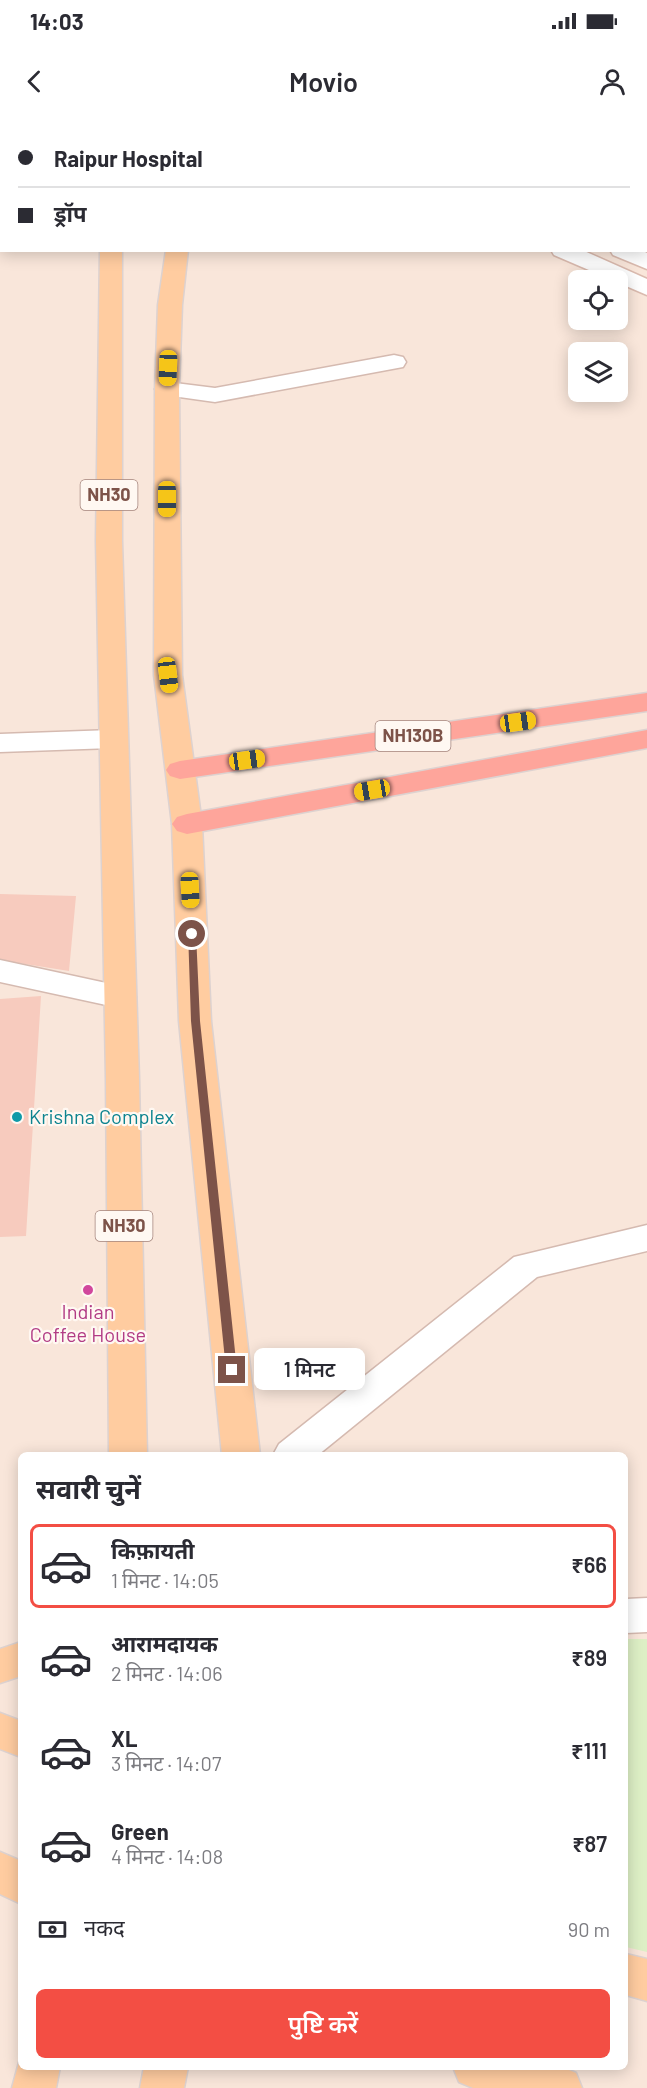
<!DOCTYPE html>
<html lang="hi">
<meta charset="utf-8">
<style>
body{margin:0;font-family:Barlow,"Noto Sans Devanagari",sans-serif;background:#f2f2f3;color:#2b2b33;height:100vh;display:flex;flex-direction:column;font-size:22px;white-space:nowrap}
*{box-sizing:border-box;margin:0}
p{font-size:20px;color:#7c7c81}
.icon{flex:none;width:33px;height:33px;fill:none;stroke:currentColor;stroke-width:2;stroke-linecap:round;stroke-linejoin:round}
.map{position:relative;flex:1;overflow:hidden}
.side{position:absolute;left:18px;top:1332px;width:610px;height:618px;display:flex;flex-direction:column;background:#fff;border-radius:9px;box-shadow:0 3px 15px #0003}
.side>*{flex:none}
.guide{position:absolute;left:0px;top:0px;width:648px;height:132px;box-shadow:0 3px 15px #0003;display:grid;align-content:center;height:132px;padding:0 18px;background:#fff}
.tools{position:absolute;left:568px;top:150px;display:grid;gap:12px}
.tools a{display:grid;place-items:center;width:60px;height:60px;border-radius:9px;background:#fff;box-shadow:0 3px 15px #0003;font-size:30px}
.end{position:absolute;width:27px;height:27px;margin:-14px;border:8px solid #7d5349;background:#fff;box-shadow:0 0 0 3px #fff}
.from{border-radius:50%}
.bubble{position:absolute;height:42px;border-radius:9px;background:#fff;box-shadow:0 3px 15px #0003;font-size:20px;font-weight:600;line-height:42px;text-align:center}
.car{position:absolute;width:18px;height:36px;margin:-18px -9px;border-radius:8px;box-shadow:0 0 4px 2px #0007;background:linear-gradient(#f5c518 24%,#345 0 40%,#f5c518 0 76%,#345 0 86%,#f5c518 0)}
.guide b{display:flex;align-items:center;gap:21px;height:57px;font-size:22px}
.guide b+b{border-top:2px solid #e1e1e2}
.guide i{width:15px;height:15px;background:#2b2b33}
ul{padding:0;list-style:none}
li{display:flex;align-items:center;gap:18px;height:84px;margin:0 12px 9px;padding:0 6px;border:3px solid transparent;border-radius:9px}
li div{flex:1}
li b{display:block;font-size:22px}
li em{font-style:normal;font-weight:600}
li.selected{border-color:#f34e44}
li>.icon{width:54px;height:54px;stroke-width:1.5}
h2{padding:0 18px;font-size:27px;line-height:72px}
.pay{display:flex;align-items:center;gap:15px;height:66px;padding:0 18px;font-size:22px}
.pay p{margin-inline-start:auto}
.action{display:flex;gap:12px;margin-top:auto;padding:12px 18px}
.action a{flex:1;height:69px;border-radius:9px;background:#f34e44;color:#fff;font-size:24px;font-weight:600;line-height:69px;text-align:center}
.status{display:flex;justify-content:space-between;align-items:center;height:42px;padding:0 30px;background:#fff;direction:ltr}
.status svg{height:16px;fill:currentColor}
header{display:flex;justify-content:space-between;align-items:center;height:78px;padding:0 18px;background:#fff;font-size:27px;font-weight:600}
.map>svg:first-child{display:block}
.residential{fill:#f9e6da;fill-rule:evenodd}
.green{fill:#ddefc5}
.building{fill:#f7cbbe}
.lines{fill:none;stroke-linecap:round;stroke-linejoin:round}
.street-casing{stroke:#d5bab0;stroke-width:3}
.secondary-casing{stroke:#dbbbaf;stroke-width:3}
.primary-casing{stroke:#ddd2d0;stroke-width:3}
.highway-casing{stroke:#ddd2d0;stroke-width:3}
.street{fill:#fff;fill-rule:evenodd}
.secondary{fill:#fff;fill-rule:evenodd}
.primary{fill:#ffcca0;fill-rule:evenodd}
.highway{fill:#fea59b;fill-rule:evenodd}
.route{fill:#7d5349}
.culture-dot{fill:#0f9aa8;stroke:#fff8f2;stroke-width:2}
.hotel-dot{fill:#d1479c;stroke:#fff8f2;stroke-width:2}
.labels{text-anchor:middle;stroke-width:4.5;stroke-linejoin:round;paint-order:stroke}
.shield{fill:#fff8f2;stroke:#a4847c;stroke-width:1.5}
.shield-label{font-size:18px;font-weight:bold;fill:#7d5349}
.culture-label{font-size:20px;fill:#0d838f;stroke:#fff8f2;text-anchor:start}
.hotel-label{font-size:20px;fill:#b23c85;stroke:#fff8f2}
</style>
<div class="status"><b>14:03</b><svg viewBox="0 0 49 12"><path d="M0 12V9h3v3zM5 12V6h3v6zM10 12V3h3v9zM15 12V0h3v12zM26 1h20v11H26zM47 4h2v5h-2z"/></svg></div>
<header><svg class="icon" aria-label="back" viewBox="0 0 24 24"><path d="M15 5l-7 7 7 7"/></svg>Movio<svg class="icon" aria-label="person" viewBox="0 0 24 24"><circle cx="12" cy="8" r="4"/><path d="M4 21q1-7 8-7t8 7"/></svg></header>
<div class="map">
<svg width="647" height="1968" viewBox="0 0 647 1968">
<rect width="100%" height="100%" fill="#fef3e9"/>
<path class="residential" d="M0,0H647V1968H0ZM2,2H646V130H2ZM579,160H618V200H579ZM579,232H618V272H579ZM21,1335H626V1947H21Z"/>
<path class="green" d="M626,1519H647V1832L626,1827Z"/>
<g class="building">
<path d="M0,774L76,776L69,851L0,840Z"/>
<path d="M41,876L26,1116L0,1117V879Z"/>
</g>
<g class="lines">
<defs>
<g id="street">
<path d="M394,235L403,237L406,242L403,247L215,282L158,274L155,269L158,264L167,262L215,268Z"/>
<path d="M112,610L122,613L126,619L122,625L112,628L0,632V614Z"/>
<path d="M0,840L120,866L131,869L136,877L131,885L120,888L0,862Z"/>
<path d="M647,1105V1131L537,1157L318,1335H273L279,1324L514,1137Z"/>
<path d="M647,1478V1512L626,1513V1479Z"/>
</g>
<g id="secondary">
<rect x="0" y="82" width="2" height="14"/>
<path d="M551,130H582L647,159V175L554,135Z"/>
<path d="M610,130H641L647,133V149L613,135Z"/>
</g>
<g id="primary">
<rect x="107" y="0" width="22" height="2"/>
<path d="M188,0H211L212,2H189Z"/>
<path d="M100,130H122V421L139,959L147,1335H109L106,959L96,421Z"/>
<path d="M166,130H188L182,185L179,269L182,555L202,704L211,901L260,1335H222L179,901L172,704L154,555L155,269L158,185Z"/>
<path d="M21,1522V1556L0,1563V1529Z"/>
<path d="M0,1593L21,1601V1637L0,1629Z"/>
<path d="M0,1732L21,1741V1784L0,1774Z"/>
<path d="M626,1834L647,1839V1881L626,1875Z"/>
<path d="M21,1935V1947H60L56,1968H12Z"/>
<path d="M144,1947H188L184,1968H140Z"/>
<path d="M453,1947H562L576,1953L582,1968H473L459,1962Z"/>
</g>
<g id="highway">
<path d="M647,573V591L180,659L170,656L166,650L170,644L180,641Z"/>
<path d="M647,610V628L187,714L177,711L172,704L177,697L187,694Z"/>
</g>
</defs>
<use href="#street" class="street-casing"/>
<use href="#secondary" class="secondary-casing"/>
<use href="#primary" class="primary-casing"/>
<use href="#highway" class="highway-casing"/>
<use href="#street" class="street"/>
<use href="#secondary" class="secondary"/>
<use href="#primary" class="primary"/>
<use href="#highway" class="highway"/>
</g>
<path class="route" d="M188,811L196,814L200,901L237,1250L232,1254L226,1250L191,901Z"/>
<circle class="culture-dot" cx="17" cy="997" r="6"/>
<circle class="hotel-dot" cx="88" cy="1170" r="6"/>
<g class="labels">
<g class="shield">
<rect x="80.5" y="360" width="57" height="30" rx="4.5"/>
<rect x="375.5" y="601" width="75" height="30" rx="4.5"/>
<rect x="95.5" y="1091" width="57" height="30" rx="4.5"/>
</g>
<g class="shield-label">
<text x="109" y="381">NH30</text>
<text x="413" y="622">NH130B</text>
<text x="124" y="1112">NH30</text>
</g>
<g class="culture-label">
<text x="29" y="1004">Krishna Complex</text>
</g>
<g class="hotel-label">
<text x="88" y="1199">Indian<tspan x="88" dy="23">Coffee House</tspan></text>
</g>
</g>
</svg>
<div class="tools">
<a><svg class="icon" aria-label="locate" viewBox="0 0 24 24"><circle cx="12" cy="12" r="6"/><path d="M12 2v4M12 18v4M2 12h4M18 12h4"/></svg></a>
<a><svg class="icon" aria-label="layers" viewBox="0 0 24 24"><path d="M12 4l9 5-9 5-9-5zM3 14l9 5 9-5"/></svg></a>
</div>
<i class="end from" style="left:192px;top:814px"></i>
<i class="end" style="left:232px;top:1250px"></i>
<div class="bubble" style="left:254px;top:1228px;width:111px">1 मिनट</div>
<i class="car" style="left:168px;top:248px;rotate:182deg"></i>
<i class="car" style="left:167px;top:379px;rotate:180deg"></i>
<i class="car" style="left:168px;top:555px;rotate:173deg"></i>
<i class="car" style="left:518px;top:602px;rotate:82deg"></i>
<i class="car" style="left:247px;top:640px;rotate:82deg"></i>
<i class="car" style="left:372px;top:670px;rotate:260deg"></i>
<i class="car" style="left:190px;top:770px;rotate:177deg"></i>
<div class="guide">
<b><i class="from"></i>Raipur Hospital</b>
<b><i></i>ड्रॉप</b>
</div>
<section class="side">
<h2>सवारी चुनें</h2>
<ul>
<li class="selected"><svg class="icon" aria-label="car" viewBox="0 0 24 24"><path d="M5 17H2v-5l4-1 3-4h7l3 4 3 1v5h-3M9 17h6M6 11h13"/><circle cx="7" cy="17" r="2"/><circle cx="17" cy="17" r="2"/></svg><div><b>किफ़ायती</b><p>1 मिनट · 14:05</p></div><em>₹66</em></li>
<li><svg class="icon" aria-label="car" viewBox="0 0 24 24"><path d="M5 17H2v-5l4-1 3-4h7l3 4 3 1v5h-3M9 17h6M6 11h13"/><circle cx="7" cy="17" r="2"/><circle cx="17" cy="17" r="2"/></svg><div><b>आरामदायक</b><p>2 मिनट · 14:06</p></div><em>₹89</em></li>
<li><svg class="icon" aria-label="car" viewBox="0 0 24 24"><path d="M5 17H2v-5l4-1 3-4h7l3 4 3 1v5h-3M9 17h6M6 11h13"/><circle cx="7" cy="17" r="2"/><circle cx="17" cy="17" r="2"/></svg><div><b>XL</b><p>3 मिनट · 14:07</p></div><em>₹111</em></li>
<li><svg class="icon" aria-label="car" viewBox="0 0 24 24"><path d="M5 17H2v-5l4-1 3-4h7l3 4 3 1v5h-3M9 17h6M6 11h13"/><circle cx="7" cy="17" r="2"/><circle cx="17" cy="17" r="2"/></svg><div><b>Green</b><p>4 मिनट · 14:08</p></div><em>₹87</em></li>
</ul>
<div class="pay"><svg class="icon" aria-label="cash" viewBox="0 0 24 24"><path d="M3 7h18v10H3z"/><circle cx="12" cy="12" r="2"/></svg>नकद<p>90 m</p></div>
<div class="action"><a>पुष्टि करें</a></div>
</section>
</div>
